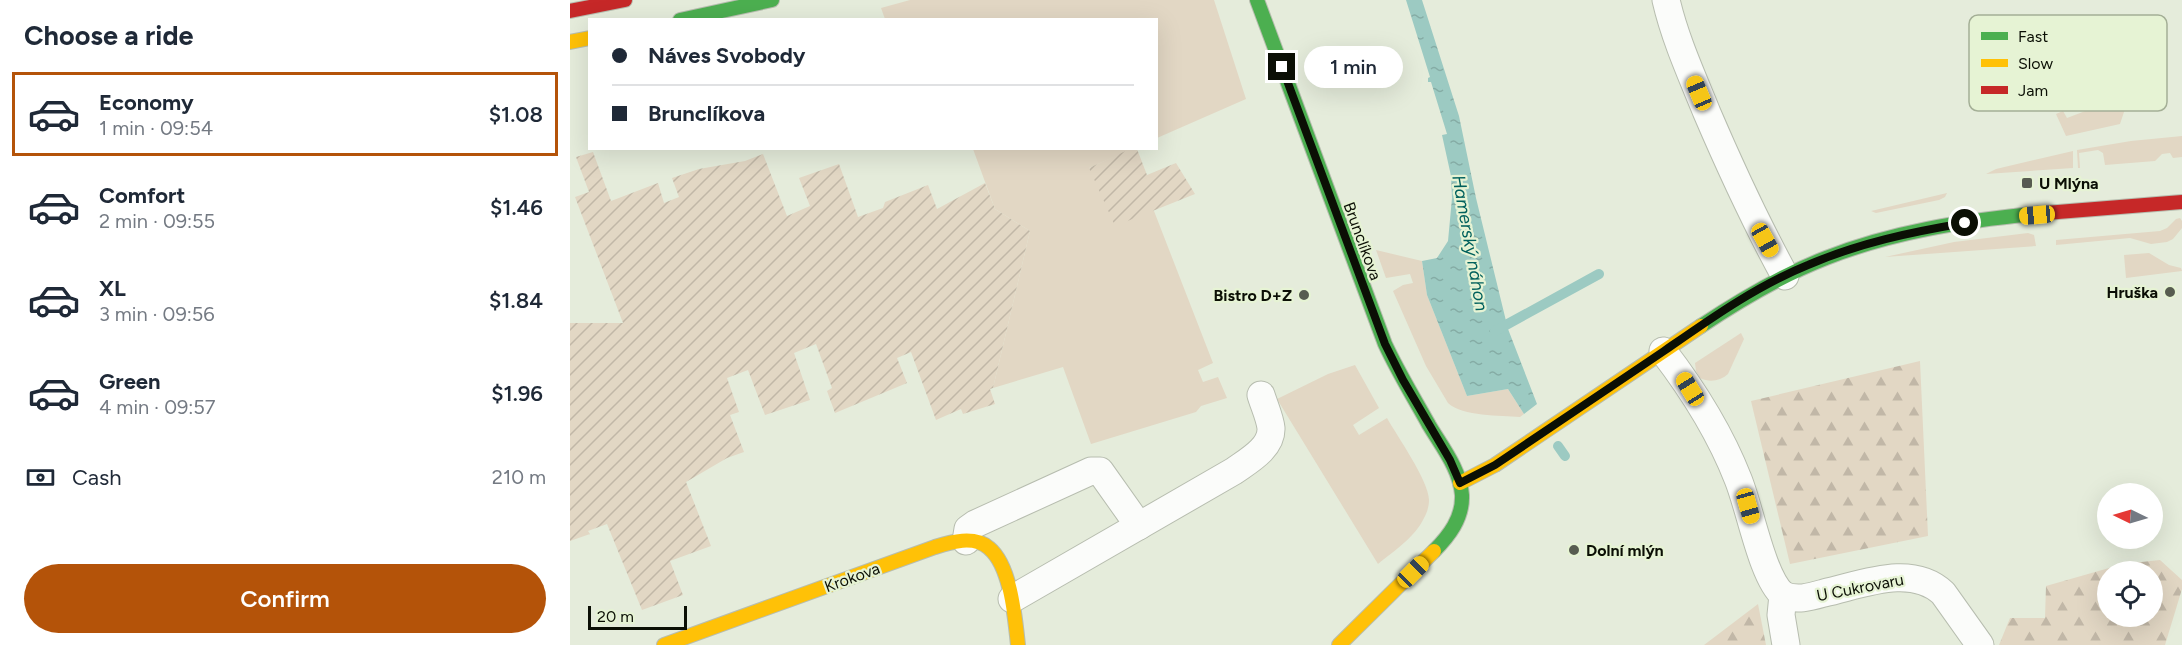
<!DOCTYPE html>
<meta charset="utf-8">
<style>
body{margin:0;font-family:Figtree,sans-serif;background:#f2f2f3;color:#1f2937;height:100vh;display:flex;flex-direction:column;font-size:22px;white-space:nowrap}
*{box-sizing:border-box;margin:0}
p{font-size:20px;color:#747a83}
.icon{flex:none;width:33px;height:33px;fill:none;stroke:currentColor;stroke-width:2;stroke-linecap:round;stroke-linejoin:round}
.map{position:relative;flex:1;overflow:hidden}
.side{display:flex;flex-direction:column;background:#fff;width:570px}
.side>*{flex:none}
.hud{position:absolute;left:18px;top:18px;width:570px;height:132px;border-radius:0px;box-shadow:0 6px 24px #0002;display:grid;align-content:center;height:132px;padding:0 24px;background:#fff}
.needle{width:39px;rotate:275deg}
.fabs{position:absolute;left:1527px;top:483px;display:grid;gap:12px}
.fabs a{display:grid;place-items:center;width:66px;height:66px;border-radius:50%;background:#fff;box-shadow:0 6px 24px #0002;font-size:30px}
.scale{position:absolute;left:18px;bottom:15px;width:99px;box-sizing:border-box;padding-left:6px;border:3px solid #0b0f05;border-top:0;font-size:16px;line-height:21px;white-space:nowrap;color:#0b0f05;-webkit-text-stroke:4px #e6f3d4;paint-order:stroke}
.end{position:absolute;width:27px;height:27px;margin:-14px;border:8px solid #0b0f05;background:#fff;box-shadow:0 0 0 3px #fff}
.from{border-radius:50%}
.bubble{position:absolute;height:42px;border-radius:21px;background:#fff;box-shadow:0 6px 24px #0002;font-size:20px;font-weight:600;line-height:42px;text-align:center}
.car{position:absolute;width:18px;height:36px;margin:-18px -9px;border-radius:8px;box-shadow:0 0 4px 2px #0007;background:linear-gradient(#f5c518 24%,#345 0 40%,#f5c518 0 76%,#345 0 86%,#f5c518 0)}
.hud b{display:flex;align-items:center;gap:21px;height:57px;font-size:22px}
.hud b+b{border-top:2px solid #e0e1e3}
.hud i{width:15px;height:15px;background:#1f2937}
ul{padding:0;list-style:none}
li{display:flex;align-items:center;gap:18px;height:84px;margin:0 12px 9px;padding:0 12px;border:3px solid transparent;border-radius:0px}
li div{flex:1}
li b{display:block;font-size:22px}
li em{font-style:normal;font-weight:600}
li.current{border-color:#b45309}
li>.icon{width:54px;height:54px;stroke-width:1.5}
h2{padding:0 24px;font-size:27px;line-height:72px}
.pay{display:flex;align-items:center;gap:15px;height:66px;padding:0 24px;font-size:22px}
.pay p{margin-inline-start:auto}
.action{display:flex;gap:12px;margin-top:auto;padding:12px 24px}
.action a{flex:1;height:69px;border-radius:36px;background:#b45309;color:#fff;font-size:24px;font-weight:600;line-height:69px;text-align:center}
main{display:flex;flex:1;min-height:0}
.map>svg:first-child{display:block}
.grass{fill:#e2d7c4}
.forest{fill:url(#forest-firs);fill-rule:evenodd}
.garden{fill:url(#garden-furrows)}
.water{fill:url(#water-ripples)}
.lines{fill:none;stroke-linecap:round;stroke-linejoin:round}
.stream{stroke:#9ccac2;stroke-width:10}
.street-casing{stroke:#b7bdaf;stroke-width:29}
.fast-casing{stroke:#b7bdaf;stroke-width:16}
.slow-casing{stroke:#b7bdaf;stroke-width:16}
.jam-casing{stroke:#b7bdaf;stroke-width:16}
.street{stroke:#fbfcfa;stroke-width:27}
.fast{stroke:#4caf50;stroke-width:14}
.slow{stroke:#ffc107;stroke-width:14}
.jam{stroke:#c62828;stroke-width:14}
.route{stroke:#0b0f05;stroke-width:8}
.poi-dot{fill:#575c50;stroke:#e6f3d4;stroke-width:2}
.labels{text-anchor:middle;stroke-width:4.5;stroke-linejoin:round;paint-order:stroke}
.poi-label{font-size:16px;font-weight:bold;fill:#0b0f05;stroke:#e6f3d4;text-anchor:start}
.street-label{font-size:16px;fill:#0b0f05;stroke:#e6f3d4}
.water-label{font-size:18px;font-style:italic;fill:#00605c;stroke:#e6f3d4}
.key{fill:#e6f3d4;stroke:#a4af96;stroke-width:1.5}
.key-label{font-size:16px;fill:#0b0f05}
</style>
<main>
<section class="side">
<h2>Choose a ride</h2>
<ul>
<li class="current"><svg class="icon" aria-label="car" viewBox="0 0 24 24"><path d="M5 17H2v-5l4-1 3-4h7l3 4 3 1v5h-3M9 17h6M6 11h13"/><circle cx="7" cy="17" r="2"/><circle cx="17" cy="17" r="2"/></svg><div><b>Economy</b><p>1 min · 09:54</p></div><em>$1.08</em></li>
<li><svg class="icon" aria-label="car" viewBox="0 0 24 24"><path d="M5 17H2v-5l4-1 3-4h7l3 4 3 1v5h-3M9 17h6M6 11h13"/><circle cx="7" cy="17" r="2"/><circle cx="17" cy="17" r="2"/></svg><div><b>Comfort</b><p>2 min · 09:55</p></div><em>$1.46</em></li>
<li><svg class="icon" aria-label="car" viewBox="0 0 24 24"><path d="M5 17H2v-5l4-1 3-4h7l3 4 3 1v5h-3M9 17h6M6 11h13"/><circle cx="7" cy="17" r="2"/><circle cx="17" cy="17" r="2"/></svg><div><b>XL</b><p>3 min · 09:56</p></div><em>$1.84</em></li>
<li><svg class="icon" aria-label="car" viewBox="0 0 24 24"><path d="M5 17H2v-5l4-1 3-4h7l3 4 3 1v5h-3M9 17h6M6 11h13"/><circle cx="7" cy="17" r="2"/><circle cx="17" cy="17" r="2"/></svg><div><b>Green</b><p>4 min · 09:57</p></div><em>$1.96</em></li>
</ul>
<div class="pay"><svg class="icon" aria-label="cash" viewBox="0 0 24 24"><path d="M3 7h18v10H3z"/><circle cx="12" cy="12" r="2"/></svg>Cash<p>210 m</p></div>
<div class="action"><a>Confirm</a></div>
</section>
<div class="map">
<svg width="1612" height="645" viewBox="0 0 1612 645">
<defs>
<pattern id="forest-firs" width="22" height="20" patternUnits="userSpaceOnUse" patternTransform="scale(1.5)"><rect width="22" height="20" fill="#e2d7c4"/><path d="M5 1l3.5 6h-7zM16 11l3.5 6h-7z" fill="#c1b7a7"/></pattern>
<pattern id="garden-furrows" width="10" height="10" patternUnits="userSpaceOnUse" patternTransform="scale(1.5)"><rect width="10" height="10" fill="#e2d7c4"/><path d="M-1 1l2-2M0 10L10 0M9 11l2-2" fill="none" stroke="#c1b7a7"/></pattern>
<pattern id="water-ripples" width="26" height="14" patternUnits="userSpaceOnUse" patternTransform="scale(1.5)"><rect width="26" height="14" fill="#9ccac2"/><path d="M2 4q2-2 4 0t4 0M15 11q2-2 4 0t4 0" fill="none" stroke="#85aca5"/></pattern>
</defs>
<rect width="100%" height="100%" fill="#e5ecdb"/>
<g class="grass">
<path d="M340,0H644L676,99L587,138L586,20L315,19L311,8Z"/>
<path d="M1552,97L1555,109L1550,124L1496,136L1486,114L1493,111L1497,118Z"/>
<path d="M1612,136V157L1603,158L1600,153L1592,154L1585,161L1535,165L1533,153L1528,150L1509,153L1510,168H1508L1507,150L1561,141Z"/>
<path d="M403,149H562L519,168L584,211L643,363L628,370L633,382L648,377L657,398L631,406L626,412L521,444L493,367L423,388L460,231L425,209Z"/>
<path d="M1503,151V168L1416,174L1426,169Z"/>
<path d="M1377,193L1375,197L1369,200L1306,213L1301,211Z"/>
<path d="M1610,218L1612,221V228L1603,239L1597,242L1581,244L1560,238L1486,245V240L1590,231L1597,228L1606,219Z"/>
<path d="M1458,233L1464,235L1466,246L1315,257L1384,242Z"/>
<path d="M806,250L852,261L857,295L897,396L938,389L954,414L950,417C930,415 893,417 878,403L856,366L823,291L833,285L843,283L840,274L816,278Z"/>
<path d="M1579,253L1599,265L1611,268L1612,271L1556,278L1554,255Z"/>
<path d="M1171,333L1174,339L1158,374C1150,381 1140,383 1130,378L1126,371L1125,363Z"/>
<path d="M785,365L809,408L783,425L789,435L817,418C827,436 859,481 859,500C859,506 857,513 854,518C845,537 824,551 808,564L707,399L758,374Z"/>
</g>
<g class="forest">
<path d="M1350,361L1358,536L1220,564L1181,401Z"/>
<path d="M1590,560L1612,580V589L1595,645H1429L1440,618H1475L1476,586L1553,564ZM1538,572H1582V616H1538Z"/>
<path d="M1188,604L1196,645H1134Z"/>
</g>
<g class="garden">
<path d="M560,149H567L577,175L606,163L625,194L545,226L519,168Z"/>
<path d="M23,152L41,201L88,183L94,203L109,197L102,178L129,169L175,161L193,154L217,216L240,206L229,178L269,164L288,217L313,208L315,202L358,185L367,209L415,183L425,209L460,231L423,388L420,389L425,404L393,414L391,409L366,420L341,352L327,358L337,383L265,413L257,391L262,388L246,344L224,353L240,400L195,415L178,370L157,378L169,412L160,415L174,452L157,458L116,482L141,546L100,561L113,595L72,610L37,524L18,531L20,534L0,541V323H53L5,197L19,192L6,157Z"/>
</g>
<path class="water" d="M836,0H852L889,116L906,198L938,329L967,404L954,414L938,389L897,396L857,295L852,261L867,258L878,241L882,198L881,176L872,135L877,134L861,82H858V78L860,77Z"/>
<g class="lines">
<g class="stream">
<path d="M925,331L1029,274"/>
<path d="M988,446L995,456"/>
</g>
<defs>
<g id="street">
<path d="M1096,0C1105,39 1122,76 1137,113C1161,169 1186,223 1215,276"/>
<path d="M1093,351C1123,390 1150,433 1168,479C1180,508 1192,577 1213,595L1211,615L1216,645"/>
<path d="M396,541L398,529L405,524L521,471H530L569,526"/>
<path d="M1213,595C1227,601 1240,597 1254,593C1291,585 1341,563 1373,593L1410,645"/>
<path d="M442,599L664,471C678,461 702,448 701,428C700,418 694,405 691,395"/>
</g>
<g id="fast">
<path d="M687,0L815,344C828,372 844,398 859,425C872,447 890,469 892,495C893,518 879,536 864,551"/>
<path d="M110,20L202,0"/>
<path d="M1131,326C1170,300 1212,275 1256,258C1322,232 1392,221 1463,214"/>
</g>
<g id="slow">
<path d="M0,42L20,38"/>
<path d="M890,483L925,465L1131,326"/>
<path d="M94,645L365,547C381,542 404,535 419,548C441,566 445,618 448,645"/>
<path d="M769,645L864,551"/>
</g>
<g id="jam">
<path d="M0,11L55,0"/>
<path d="M1463,214L1612,202"/>
</g>
</defs>
<use href="#street" class="street-casing"/>
<use href="#fast" class="fast-casing"/>
<use href="#slow" class="slow-casing"/>
<use href="#jam" class="jam-casing"/>
<use href="#street" class="street"/>
<use href="#fast" class="fast"/>
<use href="#slow" class="slow"/>
<use href="#jam" class="jam"/>
</g>
<g class="lines">
<path class="route" d="M712,67L815,344L833,380L880,460L890,483L925,465C981,427 1038,389 1094,351C1140,319 1186,286 1238,265C1289,243 1341,232 1395,223"/>
</g>
<g class="poi-dot">
<rect x="1451" y="177" width="12" height="12" rx="3"/>
<circle cx="1600" cy="292" r="6"/>
<circle cx="734" cy="295" r="6"/>
<circle cx="1004" cy="550" r="6"/>
</g>
<g class="labels">
<g class="poi-label">
<text x="1469" y="189">U Mlýna</text>
<text x="1588" y="298" text-anchor="end">Hruška</text>
<text x="722" y="301" text-anchor="end">Bistro D+Z</text>
<text x="1016" y="556">Dolní mlýn</text>
</g>
<g class="street-label">
<text transform="translate(793 241) rotate(70)" y="6">Brunclíkova</text>
<text transform="translate(282 577) rotate(-20)" y="6">Krokova</text>
<text transform="translate(1290 587) rotate(-11)" y="6">U Cukrovaru</text>
</g>
<g class="water-label">
<text transform="translate(900 243) rotate(80)" y="6">Hamerský náhon</text>
</g>
</g>
<rect x="1399" y="15" width="198" height="96" rx="9" class="key"/>
<rect x="1411" y="32" width="27" height="8" fill="#4caf50"/>
<rect x="1411" y="59" width="27" height="8" fill="#ffc107"/>
<rect x="1411" y="86" width="27" height="8" fill="#c62828"/>
<g class="key-label">
<text x="1448" y="42">Fast</text>
<text x="1448" y="69">Slow</text>
<text x="1448" y="96">Jam</text>
</g>
</svg>
<div class="fabs">
<a><svg class="needle" viewBox="-14 -14 28 28"><path d="M0-13l5 13h-10z" fill="#e53935"/><path d="M0 13l5-13h-10z" fill="#747a83"/></svg></a>
<a><svg class="icon" aria-label="locate" viewBox="0 0 24 24"><circle cx="12" cy="12" r="6"/><path d="M12 2v4M12 18v4M2 12h4M18 12h4"/></svg></a>
</div>
<div class="scale">20 m</div>
<i class="end from" style="left:1395px;top:223px"></i>
<i class="end" style="left:712px;top:67px"></i>
<div class="bubble" style="left:734px;top:46px;width:99px">1 min</div>
<i class="car" style="left:1129px;top:93px;rotate:337deg"></i>
<i class="car" style="left:1467px;top:215px;rotate:265deg"></i>
<i class="car" style="left:1195px;top:240px;rotate:151deg"></i>
<i class="car" style="left:1120px;top:389px;rotate:328deg"></i>
<i class="car" style="left:1178px;top:506px;rotate:164deg"></i>
<i class="car" style="left:843px;top:572px;rotate:45deg"></i>
<div class="hud">
<b><i class="from"></i>Náves Svobody</b>
<b><i></i>Brunclíkova</b>
</div>
</div>
</main>
